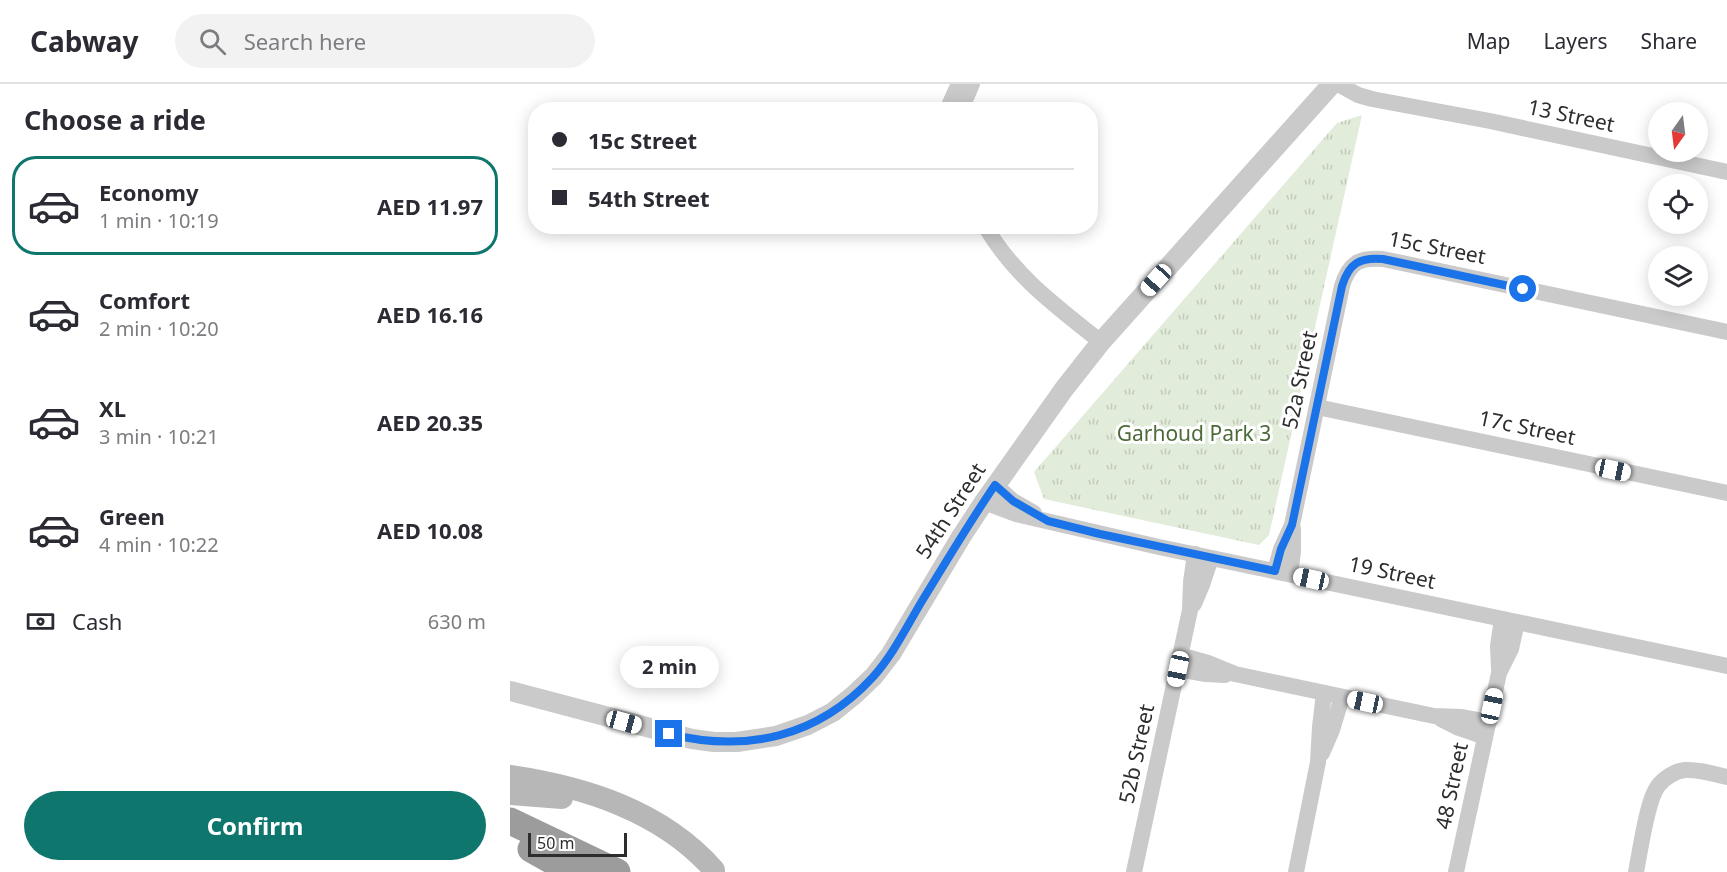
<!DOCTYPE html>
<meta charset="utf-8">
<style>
body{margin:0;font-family:"Noto Sans",sans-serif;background:#f2f2f3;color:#2b2b33;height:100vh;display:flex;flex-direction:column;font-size:22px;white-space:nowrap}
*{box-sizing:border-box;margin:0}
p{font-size:20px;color:#7c7c81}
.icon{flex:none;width:33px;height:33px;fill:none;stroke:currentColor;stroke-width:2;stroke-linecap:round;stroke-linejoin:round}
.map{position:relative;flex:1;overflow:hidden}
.panel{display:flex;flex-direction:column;background:#fff;width:510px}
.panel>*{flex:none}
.top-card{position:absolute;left:18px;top:18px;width:570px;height:132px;border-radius:24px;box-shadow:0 3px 15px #0003;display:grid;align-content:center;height:132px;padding:0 24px;background:#fff}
.needle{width:39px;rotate:194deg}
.controls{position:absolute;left:1138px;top:18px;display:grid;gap:12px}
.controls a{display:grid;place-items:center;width:60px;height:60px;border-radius:50%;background:#fff;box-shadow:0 3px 15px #0003;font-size:30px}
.scale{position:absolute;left:18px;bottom:15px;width:99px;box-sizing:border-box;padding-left:6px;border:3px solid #2d2d2d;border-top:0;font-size:16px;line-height:21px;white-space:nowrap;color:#2d2d2d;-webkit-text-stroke:4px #fff;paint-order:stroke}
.end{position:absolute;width:27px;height:27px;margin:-14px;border:8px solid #1a73e8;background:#fff;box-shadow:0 0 0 3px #fff}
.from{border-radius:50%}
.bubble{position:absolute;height:42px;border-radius:21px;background:#fff;box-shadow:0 3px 15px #0003;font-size:20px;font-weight:700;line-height:42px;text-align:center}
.car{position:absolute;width:18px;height:36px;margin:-18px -9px;border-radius:8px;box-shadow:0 0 4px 2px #0007;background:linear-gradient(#fff 24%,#345 0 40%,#fff 0 76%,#345 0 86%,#fff 0)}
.top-card b{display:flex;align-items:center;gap:21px;height:57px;font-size:22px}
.top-card b+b{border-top:2px solid #e1e1e2}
.top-card i{width:15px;height:15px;background:#2b2b33}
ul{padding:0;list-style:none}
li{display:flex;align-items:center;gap:18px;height:99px;margin:0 12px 9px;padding:0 12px;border:3px solid transparent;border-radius:24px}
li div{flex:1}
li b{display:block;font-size:22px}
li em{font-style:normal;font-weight:700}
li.on{border-color:#0f766e}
li>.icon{width:54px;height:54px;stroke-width:1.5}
h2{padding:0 24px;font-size:27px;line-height:72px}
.pay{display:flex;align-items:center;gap:15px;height:66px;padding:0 24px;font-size:22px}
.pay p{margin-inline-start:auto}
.button{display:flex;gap:12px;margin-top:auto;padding:12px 24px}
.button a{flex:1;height:69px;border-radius:36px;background:#0f766e;color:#fff;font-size:24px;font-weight:700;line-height:69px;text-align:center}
header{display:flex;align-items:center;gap:36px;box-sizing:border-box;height:84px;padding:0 30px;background:#fff;border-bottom:2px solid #e1e1e2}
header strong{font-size:28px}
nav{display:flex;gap:33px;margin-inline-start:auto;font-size:21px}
.search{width:420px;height:54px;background:#f2f2f3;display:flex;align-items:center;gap:15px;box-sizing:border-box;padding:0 21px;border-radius:33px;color:#7c7c81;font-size:22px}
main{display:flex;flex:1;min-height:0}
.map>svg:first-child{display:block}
.grass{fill:url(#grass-tufts)}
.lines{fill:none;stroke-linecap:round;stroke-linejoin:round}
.minor{stroke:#cacaca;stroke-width:16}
.tertiary{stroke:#cacaca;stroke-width:20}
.secondary{stroke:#b7b7b7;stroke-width:22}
.trunk{stroke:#9c9c9c;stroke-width:27}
.route{stroke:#1a73e8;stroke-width:8}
.labels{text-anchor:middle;stroke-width:6;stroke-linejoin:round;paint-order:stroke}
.street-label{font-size:21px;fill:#2d2d2d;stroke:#fff}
.park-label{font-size:21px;fill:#4c6b39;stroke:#fff}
</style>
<header>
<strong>Cabway</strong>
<div class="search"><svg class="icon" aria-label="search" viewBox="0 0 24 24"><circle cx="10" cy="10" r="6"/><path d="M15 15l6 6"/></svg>Search here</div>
<nav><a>Map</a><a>Layers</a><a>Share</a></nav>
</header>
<main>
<section class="panel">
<h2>Choose a ride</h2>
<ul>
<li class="on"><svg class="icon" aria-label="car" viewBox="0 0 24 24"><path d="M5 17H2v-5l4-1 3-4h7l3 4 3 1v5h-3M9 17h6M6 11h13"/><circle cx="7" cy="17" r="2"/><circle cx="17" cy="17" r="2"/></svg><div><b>Economy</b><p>1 min · 10:19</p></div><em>AED 11.97</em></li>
<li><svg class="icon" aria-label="car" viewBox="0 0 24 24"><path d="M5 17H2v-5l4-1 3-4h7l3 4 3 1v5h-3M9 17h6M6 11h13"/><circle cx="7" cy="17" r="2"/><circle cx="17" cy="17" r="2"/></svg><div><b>Comfort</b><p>2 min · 10:20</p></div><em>AED 16.16</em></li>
<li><svg class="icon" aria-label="car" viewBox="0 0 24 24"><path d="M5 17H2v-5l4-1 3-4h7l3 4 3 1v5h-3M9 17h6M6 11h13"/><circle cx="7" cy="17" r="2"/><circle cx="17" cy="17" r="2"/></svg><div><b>XL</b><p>3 min · 10:21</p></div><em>AED 20.35</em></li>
<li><svg class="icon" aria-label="car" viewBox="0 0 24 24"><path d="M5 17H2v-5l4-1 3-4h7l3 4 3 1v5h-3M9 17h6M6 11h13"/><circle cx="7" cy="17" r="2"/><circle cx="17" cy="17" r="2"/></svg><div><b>Green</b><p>4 min · 10:22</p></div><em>AED 10.08</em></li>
</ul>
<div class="pay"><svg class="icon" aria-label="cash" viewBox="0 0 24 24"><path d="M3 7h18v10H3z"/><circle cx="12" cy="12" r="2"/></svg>Cash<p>630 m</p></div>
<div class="button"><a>Confirm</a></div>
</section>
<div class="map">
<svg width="1217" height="788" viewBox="0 0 1217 788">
<defs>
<pattern id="grass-tufts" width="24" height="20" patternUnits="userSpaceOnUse" patternTransform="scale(1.5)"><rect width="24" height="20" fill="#e2ecda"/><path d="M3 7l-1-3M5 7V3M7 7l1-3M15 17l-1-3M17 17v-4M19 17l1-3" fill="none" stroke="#c2cbbb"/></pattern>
</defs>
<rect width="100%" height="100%" fill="#fff"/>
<path class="grass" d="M852,31L759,451L749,461L534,415L524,388L827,39Z"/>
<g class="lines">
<g class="minor">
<path d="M828,0L848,11L862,15L980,37L1217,88"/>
<path d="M437,26L446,6L450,0"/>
<path d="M451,26L462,0"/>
<path d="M475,142C505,193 546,222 591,258"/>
<path d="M807,323L1217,409"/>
<path d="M485,401L503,417L524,429"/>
<path d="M474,418L506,430L649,463L1217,582"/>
<path d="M765,487L771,465L782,441L832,202C839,179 849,173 873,175L1217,248"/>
<path d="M780,490L783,468V445"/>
<path d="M684,520L692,501L701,474"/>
<path d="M670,571L698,579L725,590L924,632L952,633L979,638"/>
<path d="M668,585L696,590L715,591"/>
<path d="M989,585L988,562L992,535"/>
<path d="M931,635L949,644L975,653"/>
<path d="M812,669L822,646L832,613"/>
<path d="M624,788L680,526L681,498L685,470"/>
<path d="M786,788L808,678L810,643L814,609"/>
<path d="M946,788L989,589L1001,565L1007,538"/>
<path d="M1126,788C1130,768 1137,716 1148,702C1154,694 1165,687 1175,686C1189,685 1204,690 1217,693"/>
</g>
<path class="tertiary" d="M0,607L182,655L204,658H227L266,652L298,641L323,628L344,611L364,592L381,570L451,453L474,418L554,305L591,258L822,0"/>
<g class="secondary">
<path d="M0,692C75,703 152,727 204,786"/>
<path d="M0,710L52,714"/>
</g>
<g class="trunk">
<path d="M0,737L107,788"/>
<path d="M21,765L62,788"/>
</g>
</g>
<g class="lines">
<path class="route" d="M159,650C237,669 308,653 363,593C383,571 397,542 412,517C436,478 459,439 485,401L503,417L538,437L590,450L765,487L771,465L782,441L832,202C839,179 850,173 873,175L1013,205"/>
</g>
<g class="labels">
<g class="street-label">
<text transform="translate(1061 32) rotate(12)" y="7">13 Street</text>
<text transform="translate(927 164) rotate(11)" y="7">15c Street</text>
<text transform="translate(790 296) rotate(-78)" y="7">52a Street</text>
<text transform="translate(1017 344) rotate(12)" y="7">17c Street</text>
<text transform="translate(441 427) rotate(-57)" y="7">54th Street</text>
<text transform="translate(882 489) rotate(12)" y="7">19 Street</text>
<text transform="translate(627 670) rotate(-78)" y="7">52b Street</text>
<text transform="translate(942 702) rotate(-78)" y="7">48 Street</text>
</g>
<g class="park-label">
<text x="684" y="357">Garhoud Park 3</text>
</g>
</g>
</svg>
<div class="controls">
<a><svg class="needle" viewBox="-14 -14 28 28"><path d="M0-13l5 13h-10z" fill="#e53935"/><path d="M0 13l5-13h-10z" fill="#7c7c81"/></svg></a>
<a><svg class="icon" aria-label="locate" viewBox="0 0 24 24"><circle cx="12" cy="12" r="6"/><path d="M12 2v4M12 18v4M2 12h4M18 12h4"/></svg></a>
<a><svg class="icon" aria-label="layers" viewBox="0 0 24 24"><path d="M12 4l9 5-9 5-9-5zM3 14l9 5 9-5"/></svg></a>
</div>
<div class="scale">50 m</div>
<i class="end from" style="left:1013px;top:205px"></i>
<i class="end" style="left:159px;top:650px"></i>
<div class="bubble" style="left:110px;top:562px;width:99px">2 min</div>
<i class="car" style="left:646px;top:196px;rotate:222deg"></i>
<i class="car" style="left:1103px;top:386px;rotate:102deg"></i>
<i class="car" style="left:801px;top:495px;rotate:282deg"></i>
<i class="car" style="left:668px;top:585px;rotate:192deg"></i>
<i class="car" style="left:855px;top:618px;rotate:282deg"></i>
<i class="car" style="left:982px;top:622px;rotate:12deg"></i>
<i class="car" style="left:114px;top:638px;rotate:105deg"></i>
<div class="top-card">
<b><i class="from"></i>15c Street</b>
<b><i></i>54th Street</b>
</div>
</div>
</main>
